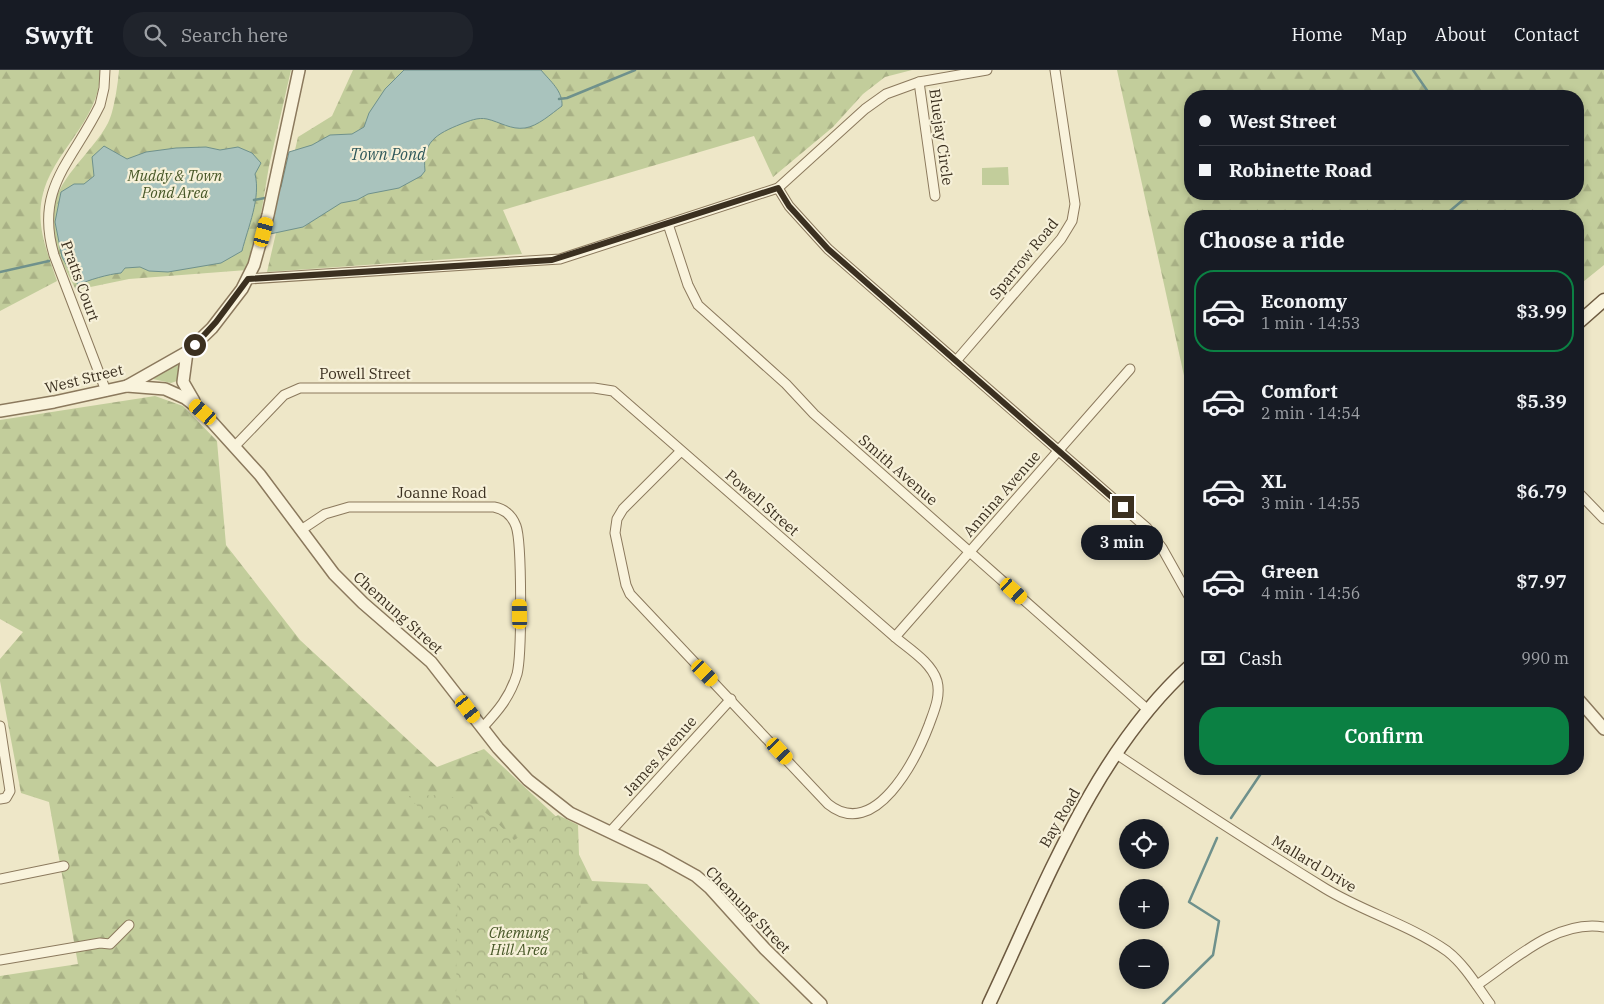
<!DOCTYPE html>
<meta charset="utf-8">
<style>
body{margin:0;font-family:"IBM Plex Serif",serif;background:#20242c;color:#f1f3f6;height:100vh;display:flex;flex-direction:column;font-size:19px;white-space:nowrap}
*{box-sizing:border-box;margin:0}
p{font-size:16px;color:#9ea1a6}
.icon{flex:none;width:28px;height:28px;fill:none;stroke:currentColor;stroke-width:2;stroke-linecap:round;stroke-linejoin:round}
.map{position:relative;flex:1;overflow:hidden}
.details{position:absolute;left:1184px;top:140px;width:400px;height:565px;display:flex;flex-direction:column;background:#171b24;border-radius:20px;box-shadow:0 2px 8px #0003}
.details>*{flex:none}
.hud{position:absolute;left:1184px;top:20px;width:400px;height:110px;border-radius:20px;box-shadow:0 2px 8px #0003;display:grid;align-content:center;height:110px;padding:0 15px;background:#171b24}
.buttons{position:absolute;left:1119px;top:749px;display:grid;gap:10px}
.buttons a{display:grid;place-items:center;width:50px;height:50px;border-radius:50%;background:#171b24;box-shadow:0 2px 8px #0003;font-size:25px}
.end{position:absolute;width:22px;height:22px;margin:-11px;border:6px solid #3b3020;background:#fff;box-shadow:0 0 0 2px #fff}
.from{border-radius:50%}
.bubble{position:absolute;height:35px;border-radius:18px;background:#171b24;box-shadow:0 2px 8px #0003;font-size:16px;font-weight:600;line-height:35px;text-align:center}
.car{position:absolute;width:15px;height:30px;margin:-15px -8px;border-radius:6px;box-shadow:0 0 4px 1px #0007;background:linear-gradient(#f5c518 24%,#345 0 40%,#f5c518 0 76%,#345 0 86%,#f5c518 0)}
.hud b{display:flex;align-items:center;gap:18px;height:48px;font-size:19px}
.hud b+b{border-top:1px solid #363941}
.hud i{width:12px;height:12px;background:#f1f3f6}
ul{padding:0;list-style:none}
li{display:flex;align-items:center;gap:15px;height:82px;margin:0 10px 8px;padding:0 5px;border:2px solid transparent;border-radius:20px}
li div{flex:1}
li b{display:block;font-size:19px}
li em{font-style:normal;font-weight:600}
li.active{border-color:#0b8043}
li>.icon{width:45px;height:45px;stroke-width:1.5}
h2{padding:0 15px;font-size:22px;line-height:60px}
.pay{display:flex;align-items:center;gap:12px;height:55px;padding:0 15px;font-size:19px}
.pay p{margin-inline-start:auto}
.action{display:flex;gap:10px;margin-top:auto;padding:10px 15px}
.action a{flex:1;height:58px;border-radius:20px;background:#0b8043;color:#fff;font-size:20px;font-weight:600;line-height:58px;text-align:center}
header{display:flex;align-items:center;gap:30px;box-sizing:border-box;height:70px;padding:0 25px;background:#171b24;border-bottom:1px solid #363941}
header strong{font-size:24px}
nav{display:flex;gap:28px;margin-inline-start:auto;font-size:18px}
.search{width:350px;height:45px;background:#20242c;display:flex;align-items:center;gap:12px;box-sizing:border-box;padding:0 18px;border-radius:20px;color:#9ea1a6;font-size:19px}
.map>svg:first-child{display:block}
.grass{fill:#c2cd9b}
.forest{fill:url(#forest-firs);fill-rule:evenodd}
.park{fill:url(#park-crowns)}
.water{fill:#a9c3bd;stroke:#6f918c}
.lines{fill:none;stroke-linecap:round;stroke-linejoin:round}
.stream{stroke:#6f918c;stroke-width:2.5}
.minor-casing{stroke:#8b795d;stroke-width:11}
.tertiary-casing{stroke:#8b795d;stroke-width:14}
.secondary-casing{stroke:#6d5a40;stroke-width:15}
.minor{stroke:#f9f3dc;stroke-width:9}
.tertiary{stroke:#f9f3dc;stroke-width:11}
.secondary{stroke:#f9f3dc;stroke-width:12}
.route{stroke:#3b3020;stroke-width:6}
.labels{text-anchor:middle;stroke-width:4.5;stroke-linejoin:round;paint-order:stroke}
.street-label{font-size:15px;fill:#3b3020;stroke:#f6f0d8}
.park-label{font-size:15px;font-style:italic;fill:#475727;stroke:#f6f0d8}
.water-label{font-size:16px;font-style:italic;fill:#30595b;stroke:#f6f0d8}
</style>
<header>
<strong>Swyft</strong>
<div class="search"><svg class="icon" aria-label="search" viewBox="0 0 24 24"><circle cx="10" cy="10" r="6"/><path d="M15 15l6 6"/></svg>Search here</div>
<nav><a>Home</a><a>Map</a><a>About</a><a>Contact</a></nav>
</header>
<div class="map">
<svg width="1604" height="934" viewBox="0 0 1604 934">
<defs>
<pattern id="forest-firs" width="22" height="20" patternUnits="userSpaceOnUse" patternTransform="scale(1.25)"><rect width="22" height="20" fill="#c2cd9b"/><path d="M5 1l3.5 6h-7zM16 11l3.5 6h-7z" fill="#a8b085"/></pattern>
<pattern id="park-crowns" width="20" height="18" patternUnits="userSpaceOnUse" patternTransform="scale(1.25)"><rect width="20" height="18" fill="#c2cd9b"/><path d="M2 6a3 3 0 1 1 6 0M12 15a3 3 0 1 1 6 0" fill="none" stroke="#a8b085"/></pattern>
</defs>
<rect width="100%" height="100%" fill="#eee7c8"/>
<g class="grass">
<path d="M1008,97L1009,115H982V98Z"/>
<path d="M180,294L177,311L171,313L153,309L174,295Z"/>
</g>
<g class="forest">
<path d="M0,0H100C102,50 51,82 42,128C36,157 48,184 57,211L0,241Z"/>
<path d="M119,0H291L269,96L257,168L247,200L129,209L76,220C65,198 51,174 52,148C53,110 92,84 108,53C114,42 118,13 119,0Z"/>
<path d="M353,0H912L885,7L863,24L833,57L773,107L754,66L503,140L522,184L267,202L298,67L332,46Z"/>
<path d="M1117,0H1604V195L1578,216V146H1190V333ZM1190,26H1578V124H1190Z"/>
<path d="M155,326L183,336L217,371L226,475L300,570L437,697L484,679L564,754L592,811L647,814L760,934H0V906L78,894L49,732L21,723L0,611V589L23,562L0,549V350Z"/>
</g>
<path class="park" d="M441,725C475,730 491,745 514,770L558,745L578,755L584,934H456L458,779L408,726Z"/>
<g class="water">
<path d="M404,0H541C550,11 563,21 562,36C551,44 538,56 525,58C511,60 500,52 487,49C478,47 469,51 461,54C436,64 422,72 425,101L421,106L399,118L368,124L357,130L341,133L303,157L270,164L274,129L281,117L289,82L312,75L330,65L352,64L364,57L369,43L385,19Z"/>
<path d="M104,76L127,89L146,82L176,78L206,77L220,80L238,77L252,83L261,93L255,104C261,128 248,157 242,181L221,193L168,202L149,201L140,197L125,198L121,203C109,204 88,210 78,215L62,187L55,152L61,122L74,114H84L94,106L92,87Z"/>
</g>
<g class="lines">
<g class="stream">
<path d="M1413,0L1431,26"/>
<path d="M559,29L567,28L635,0"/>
<path d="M254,130L265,128"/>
<path d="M1444,146L1470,124"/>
<path d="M0,202L49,191"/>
<path d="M1231,748L1264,699"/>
<path d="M1163,934L1213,885L1219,851L1189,832L1217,768"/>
</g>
<defs>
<g id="minor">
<path d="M105,0L104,18L100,35C73,91 34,118 54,185L106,321"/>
<path d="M919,12L935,126"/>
<path d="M778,118L789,136L828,179L1147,458L1162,478L1190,528"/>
<path d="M668,154L688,215L698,235L786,314L814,344L1147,639"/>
<path d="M248,209L560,189L778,118L865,39L886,24L919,12L987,0"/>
<path d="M956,291L1061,169L1072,151L1075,134L1055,0"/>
<path d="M235,376L284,325L300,318H594L613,321L895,567C909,579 931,592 937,611C941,626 934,641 929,655C916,689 875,772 828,734L630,524L626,515L615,463L617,449L623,439L681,381"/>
<path d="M1578,422L1604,449"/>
<path d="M301,460L325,444L349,437H494C504,439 512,445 516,456C522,472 522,585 517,604C510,627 498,641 482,658"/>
<path d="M895,567L1130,299"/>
<path d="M0,656L10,721L6,728L0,729"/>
<path d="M1115,683C1185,730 1254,775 1326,819C1364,842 1410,855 1447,881C1465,895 1477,916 1490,934"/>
<path d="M610,762L731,629"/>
<path d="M0,809L64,796"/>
<path d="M0,890L100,873L110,874L129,855"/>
<path d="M1477,915C1514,890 1557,849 1604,857"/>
</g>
<g id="tertiary">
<path d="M187,282L183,312L194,331"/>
<path d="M127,316L165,319L185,328L203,342L260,405L334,504L363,533L431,592L498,678L528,710L570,743L660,786L696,806L710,818L765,879L821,934"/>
<path d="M0,341L54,332L127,316L187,282L212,258L242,219L254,195L268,145L299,0"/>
<path d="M1578,629L1604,659"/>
</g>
<g id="secondary">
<path d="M1578,253L1604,230"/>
<path d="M989,934C1044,818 1093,684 1190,596"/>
</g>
</defs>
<use href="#minor" class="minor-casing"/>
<use href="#tertiary" class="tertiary-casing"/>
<use href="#secondary" class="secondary-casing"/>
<use href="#minor" class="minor"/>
<use href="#tertiary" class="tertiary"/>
<use href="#secondary" class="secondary"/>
</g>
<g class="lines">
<path class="route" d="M195,275L216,252L248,209L552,190L778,118L789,136L828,179L1123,437"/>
</g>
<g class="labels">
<g class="street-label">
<text transform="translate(941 67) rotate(82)" y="5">Bluejay Circle</text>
<text transform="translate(1024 189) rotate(-51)" y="5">Sparrow Road</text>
<text transform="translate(80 211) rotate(70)" y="5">Pratts Court</text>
<text x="365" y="309">Powell Street</text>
<text transform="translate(84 309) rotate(-14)" y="5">West Street</text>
<text transform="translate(898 400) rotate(41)" y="5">Smith Avenue</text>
<text x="442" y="428">Joanne Road</text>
<text transform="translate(1002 424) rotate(-49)" y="5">Annina Avenue</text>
<text transform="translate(762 433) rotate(41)" y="5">Powell Street</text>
<text transform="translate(398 543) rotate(42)" y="5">Chemung Street</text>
<text transform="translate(660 686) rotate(-48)" y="5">James Avenue</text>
<text transform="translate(1060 748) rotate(-60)" y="5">Bay Road</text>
<text transform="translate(1314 794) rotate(31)" y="5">Mallard Drive</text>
<text transform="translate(748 840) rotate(46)" y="5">Chemung Street</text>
</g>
<g class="park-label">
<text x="175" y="111">Muddy &amp; Town<tspan x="175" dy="17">Pond Area</tspan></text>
<text x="519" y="868">Chemung<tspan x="519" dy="17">Hill Area</tspan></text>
</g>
<g class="water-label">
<text x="388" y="90">Town Pond</text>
</g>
</g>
</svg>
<div class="buttons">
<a><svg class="icon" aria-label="locate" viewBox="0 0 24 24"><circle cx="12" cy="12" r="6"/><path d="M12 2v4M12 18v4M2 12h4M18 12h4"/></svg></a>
<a>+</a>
<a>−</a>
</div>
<i class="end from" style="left:195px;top:275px"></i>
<i class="end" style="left:1123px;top:437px"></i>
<div class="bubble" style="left:1081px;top:455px;width:82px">3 min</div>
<i class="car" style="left:264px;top:162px;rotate:15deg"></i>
<i class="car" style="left:203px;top:342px;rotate:311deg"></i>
<i class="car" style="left:1014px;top:521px;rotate:132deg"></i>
<i class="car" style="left:520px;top:544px;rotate:359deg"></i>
<i class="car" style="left:705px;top:603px;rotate:136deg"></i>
<i class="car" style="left:468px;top:639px;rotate:143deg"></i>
<i class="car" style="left:780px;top:681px;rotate:137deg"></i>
<div class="hud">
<b><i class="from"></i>West Street</b>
<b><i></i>Robinette Road</b>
</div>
<section class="details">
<h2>Choose a ride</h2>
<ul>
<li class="active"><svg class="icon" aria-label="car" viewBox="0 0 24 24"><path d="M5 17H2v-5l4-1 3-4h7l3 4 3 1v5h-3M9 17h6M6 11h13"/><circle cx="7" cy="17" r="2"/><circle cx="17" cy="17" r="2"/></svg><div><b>Economy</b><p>1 min · 14:53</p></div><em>$3.99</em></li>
<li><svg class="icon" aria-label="car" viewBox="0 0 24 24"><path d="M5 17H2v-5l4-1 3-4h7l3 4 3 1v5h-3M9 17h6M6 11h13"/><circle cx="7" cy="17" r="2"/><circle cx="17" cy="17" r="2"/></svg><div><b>Comfort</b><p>2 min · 14:54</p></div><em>$5.39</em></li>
<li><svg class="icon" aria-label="car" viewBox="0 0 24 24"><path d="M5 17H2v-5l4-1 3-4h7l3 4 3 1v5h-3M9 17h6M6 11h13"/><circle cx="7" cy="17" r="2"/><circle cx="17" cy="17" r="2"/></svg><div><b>XL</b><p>3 min · 14:55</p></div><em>$6.79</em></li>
<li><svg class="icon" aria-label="car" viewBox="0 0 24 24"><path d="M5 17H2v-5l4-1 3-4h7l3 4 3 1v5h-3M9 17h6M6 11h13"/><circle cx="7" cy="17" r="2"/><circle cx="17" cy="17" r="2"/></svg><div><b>Green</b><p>4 min · 14:56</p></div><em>$7.97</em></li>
</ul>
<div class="pay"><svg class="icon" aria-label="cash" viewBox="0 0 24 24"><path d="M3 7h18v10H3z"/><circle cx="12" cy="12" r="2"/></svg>Cash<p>990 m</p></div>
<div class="action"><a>Confirm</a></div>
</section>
</div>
